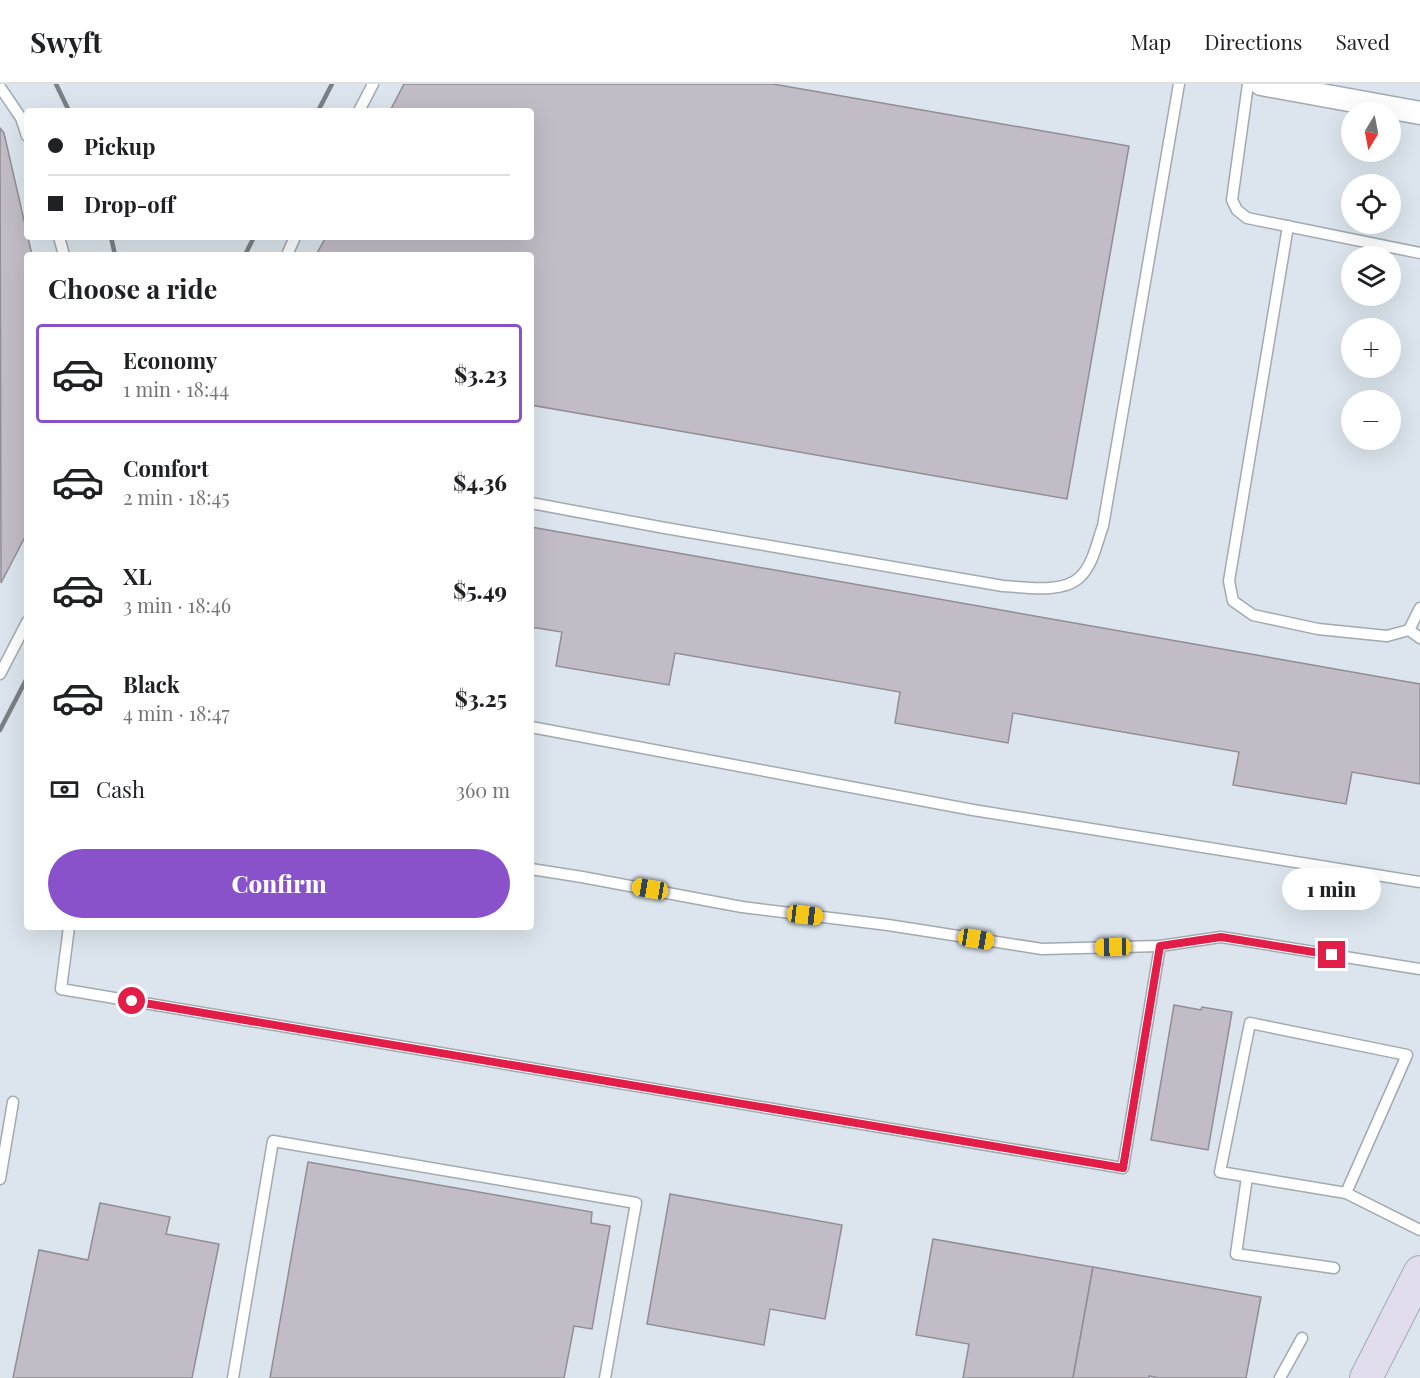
<!DOCTYPE html>
<meta charset="utf-8">
<style>
body{margin:0;font-family:"Playfair Display",serif;background:#f6f6f6;color:#202124;height:100vh;display:flex;flex-direction:column;font-size:22px;white-space:nowrap}
*{box-sizing:border-box;margin:0}
p{font-size:20px;color:#757577}
.icon{flex:none;width:33px;height:33px;fill:none;stroke:currentColor;stroke-width:2;stroke-linecap:round;stroke-linejoin:round}
.map{position:relative;flex:1;overflow:hidden}
.side{position:absolute;left:24px;top:168px;width:510px;height:678px;display:flex;flex-direction:column;background:#fff;border-radius:6px;box-shadow:0 6px 24px #0002}
.side>*{flex:none}
.guide{position:absolute;left:24px;top:24px;width:510px;height:132px;border-radius:6px;box-shadow:0 6px 24px #0002;display:grid;align-content:center;height:132px;padding:0 24px;background:#fff}
.needle{width:39px;rotate:190deg}
.controls{position:absolute;left:1341px;top:18px;display:grid;gap:12px}
.controls a{display:grid;place-items:center;width:60px;height:60px;border-radius:50%;background:#fff;box-shadow:0 6px 24px #0002;font-size:30px}
.end{position:absolute;width:27px;height:27px;margin:-14px;border:8px solid #e11d48;background:#fff;box-shadow:0 0 0 3px #fff}
.from{border-radius:50%}
.bubble{position:absolute;height:42px;border-radius:21px;background:#fff;box-shadow:0 6px 24px #0002;font-size:20px;font-weight:800;line-height:42px;text-align:center}
.car{position:absolute;width:18px;height:36px;margin:-18px -9px;border-radius:8px;box-shadow:0 0 4px 2px #0007;background:linear-gradient(#f5c518 24%,#345 0 40%,#f5c518 0 76%,#345 0 86%,#f5c518 0)}
.guide b{display:flex;align-items:center;gap:21px;height:57px;font-size:22px}
.guide b+b{border-top:2px solid #e0e0e0}
.guide i{width:15px;height:15px;background:#202124}
ul{padding:0;list-style:none}
li{display:flex;align-items:center;gap:18px;height:99px;margin:0 12px 9px;padding:0 12px;border:3px solid transparent;border-radius:6px}
li div{flex:1}
li b{display:block;font-size:22px}
li em{font-style:normal;font-weight:800}
li.on{border-color:#8952ca}
li>.icon{width:54px;height:54px;stroke-width:1.5}
h2{padding:0 24px;font-size:27px;line-height:72px}
.pay{display:flex;align-items:center;gap:15px;height:66px;padding:0 24px;font-size:22px}
.pay p{margin-inline-start:auto}
.cta{display:flex;gap:12px;margin-top:auto;padding:12px 24px}
.cta a{flex:1;height:69px;border-radius:36px;background:#8952ca;color:#fff;font-size:24px;font-weight:800;line-height:69px;text-align:center}
header{display:flex;align-items:center;gap:36px;box-sizing:border-box;height:84px;padding:0 30px;background:#fff;border-bottom:2px solid #e0e0e0}
header strong{font-size:28px}
nav{display:flex;gap:33px;margin-inline-start:auto;font-size:21px}
.map>svg:first-child{display:block}
.building{fill:#c2bcc6;stroke:#928c95;stroke-width:1.5}
.lines{fill:none;stroke-linecap:round;stroke-linejoin:round}
.lane-casing{stroke:#a1aab1;stroke-width:13}
.street-casing{stroke:#a1aab1;stroke-width:25}
.secondary-casing{stroke:#a1aab1;stroke-width:34}
.lane{stroke:#fff;stroke-width:10}
.street{stroke:#fff;stroke-width:22}
.secondary{stroke:#e2dcef;stroke-width:32}
.rail{stroke:#7a8085;stroke-width:4.5}
.route{stroke:#e11d48;stroke-width:8}
</style>
<header>
<strong>Swyft</strong>
<nav><a>Map</a><a>Directions</a><a>Saved</a></nav>
</header>
<div class="map">
<svg width="1420" height="1294" viewBox="0 0 1420 1294">
<rect width="100%" height="100%" fill="#dce5ed"/>
<g class="building">
<path d="M404,0H773L1129,62L1067,415L531,321V171H316L326,153H531V27H390Z"/>
<path d="M0,44L4,49L32,171H27V449L1,499Z"/>
<path d="M531,443L1420,600V700L1352,688L1346,720L1233,701L1239,668L1013,629L1008,659L895,639L900,608L675,569L669,601L556,582L562,548L531,543Z"/>
<path d="M1174,921L1201,926L1202,923L1232,928L1208,1066L1151,1056Z"/>
<path d="M308,1078L592,1128L591,1139L610,1142L592,1245L574,1242L564,1294H270Z"/>
<path d="M670,1110L842,1141L825,1235L770,1225L764,1261L647,1240Z"/>
<path d="M100,1119L170,1133L166,1150L219,1160L192,1294H13L39,1166L88,1176Z"/>
<path d="M933,1155L1093,1183L1073,1294H963L969,1260L916,1251Z"/>
<path d="M1093,1183L1261,1213L1246,1294H1159L1149,1292V1294H1073Z"/>
</g>
<g class="lines">
<defs>
<g id="lane">
<path d="M1248,0L1232,116L1237,126L1247,134L1420,169"/>
<path d="M0,3L21,34L27,52"/>
<path d="M359,27L373,0"/>
<path d="M1288,142L1229,497L1233,517L1253,531L1318,545L1387,552L1409,546L1420,524"/>
<path d="M59,153L64,171"/>
<path d="M287,171L295,153"/>
<path d="M531,419L665,444L1003,502C1024,503 1063,510 1080,493C1093,481 1097,458 1103,442L1179,0"/>
<path d="M1409,546L1420,554"/>
<path d="M0,590L27,538"/>
<path d="M531,643L973,726L1420,798"/>
<path d="M531,785L582,793L742,823L888,841L1042,865L1160,862L1221,853L1420,885"/>
<path d="M69,843L61,905L1123,1084L1160,862"/>
<path d="M1247,1093L1236,1170L1334,1184"/>
<path d="M0,1095L13,1018"/>
<path d="M1346,1109L1220,1088L1250,939L1407,971L1346,1109L1420,1146"/>
<path d="M233,1294L273,1057L636,1119L605,1294"/>
<path d="M1280,1294L1302,1254"/>
</g>
<path id="street" d="M1261,0L1420,29"/>
<path id="secondary" d="M1366,1294L1420,1188"/>
</defs>
<use href="#lane" class="lane-casing"/>
<use href="#street" class="street-casing"/>
<use href="#secondary" class="secondary-casing"/>
<use href="#lane" class="lane"/>
<use href="#street" class="street"/>
<use href="#secondary" class="secondary"/>
<g class="rail">
<path d="M56,0L69,27"/>
<path d="M318,27L332,0"/>
<path d="M111,153L115,171"/>
<path d="M245,171L254,153"/>
<path d="M0,646L27,594"/>
</g>
</g>
<g class="lines">
<path class="route" d="M132,917L1123,1084L1160,862L1221,853L1332,871"/>
</g>
</svg>
<div class="controls">
<a><svg class="needle" viewBox="-14 -14 28 28"><path d="M0-13l5 13h-10z" fill="#e53935"/><path d="M0 13l5-13h-10z" fill="#757577"/></svg></a>
<a><svg class="icon" aria-label="locate" viewBox="0 0 24 24"><circle cx="12" cy="12" r="6"/><path d="M12 2v4M12 18v4M2 12h4M18 12h4"/></svg></a>
<a><svg class="icon" aria-label="layers" viewBox="0 0 24 24"><path d="M12 4l9 5-9 5-9-5zM3 14l9 5 9-5"/></svg></a>
<a>+</a>
<a>−</a>
</div>
<i class="end from" style="left:132px;top:917px"></i>
<i class="end" style="left:1332px;top:871px"></i>
<div class="bubble" style="left:1282px;top:784px;width:99px">1 min</div>
<i class="car" style="left:650px;top:805px;rotate:280deg"></i>
<i class="car" style="left:805px;top:831px;rotate:97deg"></i>
<i class="car" style="left:976px;top:855px;rotate:99deg"></i>
<i class="car" style="left:1113px;top:863px;rotate:269deg"></i>
<div class="guide">
<b><i class="from"></i>Pickup</b>
<b><i></i>Drop-off</b>
</div>
<section class="side">
<h2>Choose a ride</h2>
<ul>
<li class="on"><svg class="icon" aria-label="car" viewBox="0 0 24 24"><path d="M5 17H2v-5l4-1 3-4h7l3 4 3 1v5h-3M9 17h6M6 11h13"/><circle cx="7" cy="17" r="2"/><circle cx="17" cy="17" r="2"/></svg><div><b>Economy</b><p>1 min · 18:44</p></div><em>$3.23</em></li>
<li><svg class="icon" aria-label="car" viewBox="0 0 24 24"><path d="M5 17H2v-5l4-1 3-4h7l3 4 3 1v5h-3M9 17h6M6 11h13"/><circle cx="7" cy="17" r="2"/><circle cx="17" cy="17" r="2"/></svg><div><b>Comfort</b><p>2 min · 18:45</p></div><em>$4.36</em></li>
<li><svg class="icon" aria-label="car" viewBox="0 0 24 24"><path d="M5 17H2v-5l4-1 3-4h7l3 4 3 1v5h-3M9 17h6M6 11h13"/><circle cx="7" cy="17" r="2"/><circle cx="17" cy="17" r="2"/></svg><div><b>XL</b><p>3 min · 18:46</p></div><em>$5.49</em></li>
<li><svg class="icon" aria-label="car" viewBox="0 0 24 24"><path d="M5 17H2v-5l4-1 3-4h7l3 4 3 1v5h-3M9 17h6M6 11h13"/><circle cx="7" cy="17" r="2"/><circle cx="17" cy="17" r="2"/></svg><div><b>Black</b><p>4 min · 18:47</p></div><em>$3.25</em></li>
</ul>
<div class="pay"><svg class="icon" aria-label="cash" viewBox="0 0 24 24"><path d="M3 7h18v10H3z"/><circle cx="12" cy="12" r="2"/></svg>Cash<p>360 m</p></div>
<div class="cta"><a>Confirm</a></div>
</section>
</div>
